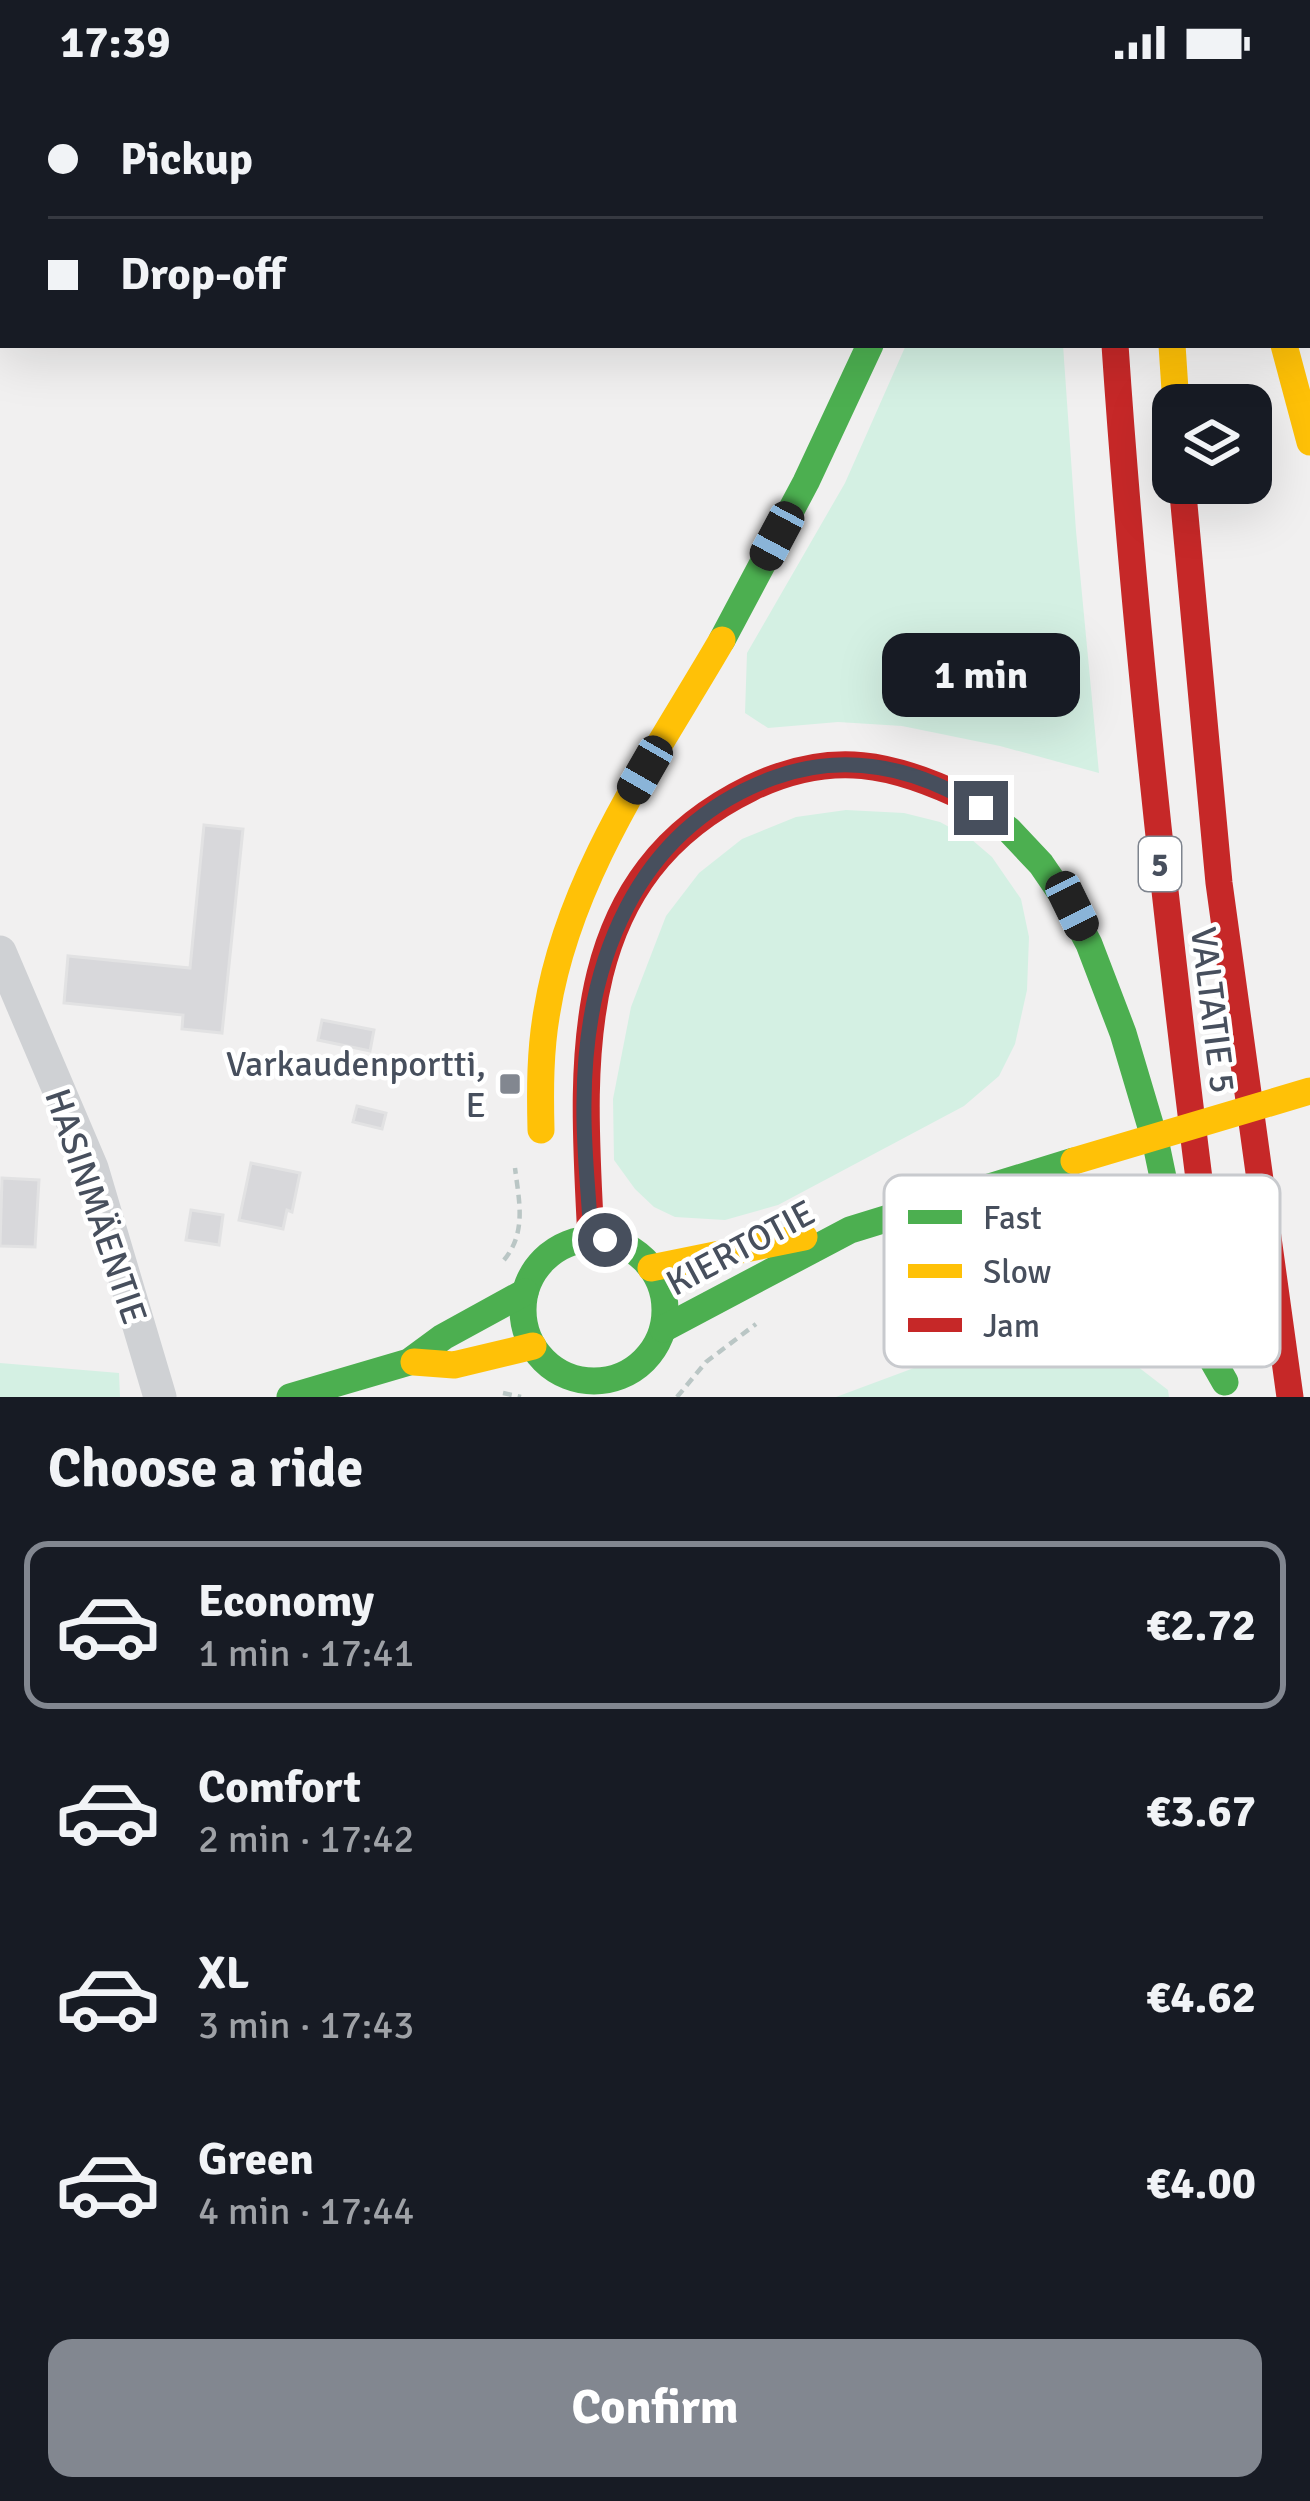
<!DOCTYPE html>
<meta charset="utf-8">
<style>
body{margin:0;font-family:Signika,sans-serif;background:#20242c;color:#f1f3f6;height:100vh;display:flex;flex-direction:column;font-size:45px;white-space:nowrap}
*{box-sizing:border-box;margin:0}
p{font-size:39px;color:#9ea1a6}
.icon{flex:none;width:66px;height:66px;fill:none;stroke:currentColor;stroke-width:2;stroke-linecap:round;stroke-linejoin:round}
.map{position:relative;height:1313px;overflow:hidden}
.details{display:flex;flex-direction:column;background:#171b24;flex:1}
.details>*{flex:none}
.banner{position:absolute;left:0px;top:0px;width:1311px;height:264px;box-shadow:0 12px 48px #0002;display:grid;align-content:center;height:264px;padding:0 48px;background:#171b24}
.fabs{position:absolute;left:1152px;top:300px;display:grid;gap:24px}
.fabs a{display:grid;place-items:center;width:120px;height:120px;border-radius:24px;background:#171b24;box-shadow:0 12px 48px #0002;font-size:60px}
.end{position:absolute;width:54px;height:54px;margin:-27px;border:15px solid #474f5d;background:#fff;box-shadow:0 0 0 6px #fff}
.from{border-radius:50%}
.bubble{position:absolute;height:84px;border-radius:24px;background:#171b24;box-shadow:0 12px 48px #0002;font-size:39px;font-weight:700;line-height:84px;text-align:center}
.car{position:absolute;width:36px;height:72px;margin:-36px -18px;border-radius:15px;box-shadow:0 0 9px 3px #0007;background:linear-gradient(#222 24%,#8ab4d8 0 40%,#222 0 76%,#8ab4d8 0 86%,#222 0)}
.banner b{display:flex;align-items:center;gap:42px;height:114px;font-size:45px}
.banner b+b{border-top:3px solid #363941}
.banner i{width:30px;height:30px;background:#f1f3f6}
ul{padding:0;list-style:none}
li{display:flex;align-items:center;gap:36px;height:168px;margin:0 24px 18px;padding:0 24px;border:6px solid transparent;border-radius:24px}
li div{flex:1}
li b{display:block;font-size:45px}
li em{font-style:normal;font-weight:700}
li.selected{border-color:#828790}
li>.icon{width:108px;height:108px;stroke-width:1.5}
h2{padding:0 48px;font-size:54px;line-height:144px}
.action{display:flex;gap:24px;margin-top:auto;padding:24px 48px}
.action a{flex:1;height:138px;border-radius:24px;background:#828790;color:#fff;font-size:48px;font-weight:700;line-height:138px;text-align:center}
.status{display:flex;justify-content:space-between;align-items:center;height:84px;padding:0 60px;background:#171b24;direction:ltr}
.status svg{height:33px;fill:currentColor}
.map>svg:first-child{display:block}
.green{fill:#d4f0e3}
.building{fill:#d8d8db;stroke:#e2e2e3;stroke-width:3}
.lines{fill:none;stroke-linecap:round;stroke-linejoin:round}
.path{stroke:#bac6c5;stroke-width:4.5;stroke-dasharray:9 6;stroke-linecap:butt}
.street{stroke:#cfd1d4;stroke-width:33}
.fast{stroke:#4caf50;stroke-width:27}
.slow{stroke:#ffc107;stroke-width:27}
.jam{stroke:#c62828;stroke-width:27}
.slow-bridge{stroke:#ffc107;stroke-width:27}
.route{stroke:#474f5d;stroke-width:15}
.poi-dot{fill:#828790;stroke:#fff;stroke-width:4.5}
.labels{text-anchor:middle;stroke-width:9;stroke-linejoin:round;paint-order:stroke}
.shield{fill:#fff;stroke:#7e848e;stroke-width:3}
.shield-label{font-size:33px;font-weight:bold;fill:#474f5d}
.street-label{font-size:36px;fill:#474f5d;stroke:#fff}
.poi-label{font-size:36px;fill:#474f5d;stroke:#fff;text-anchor:end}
.key{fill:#fff;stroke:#c8cace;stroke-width:3}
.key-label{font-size:33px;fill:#474f5d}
</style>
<div class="status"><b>17:39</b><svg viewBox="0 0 49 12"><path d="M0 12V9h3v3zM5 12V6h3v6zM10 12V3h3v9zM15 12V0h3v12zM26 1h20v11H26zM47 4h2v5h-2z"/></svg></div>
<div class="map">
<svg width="1310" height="1313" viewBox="0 0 1310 1313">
<rect width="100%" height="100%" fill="#f1f0f0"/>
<g class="green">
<path d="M906,261H1063L1076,447L1099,689L1000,662L902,642L838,638L768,644L745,629L747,569L845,399Z"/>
<path d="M846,726L904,729L940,738L971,755L992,773L1021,815L1029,853L1027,906L1015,960L999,992L964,1022L778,1121L725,1136L675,1133L654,1123L635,1105L614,1076L613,1015L631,923L666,832L699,789L742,755L796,733Z"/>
<path d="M1098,1252L1168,1306L1169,1313H836L973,1262Z"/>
<path d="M0,1279L119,1289L120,1313H0Z"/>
</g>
<g class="building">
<path d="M204,741L243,745L222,949L182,945L183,931L64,919L68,872L190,884Z"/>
<path d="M322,936L374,946L370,967L318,956Z"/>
<path d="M357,1022L386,1029L382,1045L353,1038Z"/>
<path d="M251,1079L300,1089L292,1128L287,1126L283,1145L239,1136Z"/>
<path d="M2,1094L39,1096L35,1163L0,1162Z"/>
<path d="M191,1126L223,1131L219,1161L186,1156Z"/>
</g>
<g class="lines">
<g class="path">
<path d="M504,1176C527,1148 519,1117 515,1084"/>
<path d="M884,1178L921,1172L993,1144"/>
<path d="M503,1309L521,1313"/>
<path d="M677,1313L706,1278L756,1240"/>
</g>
<path class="street" d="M0,868L92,1084L160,1313"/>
<g class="fast">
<path d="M1231,0V3"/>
<path d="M722,556L806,398L870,261"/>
<path d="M971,717L1009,746L1041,780L1067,818L1089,860L1123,949L1156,1060L1193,1237L1201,1256L1225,1298"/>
<circle cx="594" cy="1226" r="71"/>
<path d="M663,1245L850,1146L1074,1077"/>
<path d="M290,1313L409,1278L443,1253L525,1208"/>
</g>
<g class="slow">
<path d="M962,3L963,0"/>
<path d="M1172,261L1176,321"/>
<path d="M1284,261L1310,358"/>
<path d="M541,1046C540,1006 540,966 547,927C569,791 654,673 722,556"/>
<path d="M651,1184L804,1153"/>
<path d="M414,1278L454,1281L533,1262"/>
</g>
<g class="jam">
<path d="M1105,0V3"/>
<path d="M1160,0V3"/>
<path d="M1115,261C1134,543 1165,823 1200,1103"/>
<path d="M1182,399L1219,799L1290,1313"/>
<path d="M591,1155C582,980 566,794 751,704C832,665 894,679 971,717"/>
</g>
<path class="slow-bridge" d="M1074,1077L1310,1007"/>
</g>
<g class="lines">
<path class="route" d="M605,1156L591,1155C589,1110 583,1064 584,1018C585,880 634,745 773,694C846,667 917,684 981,724"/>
</g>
<rect class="poi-dot" x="498" y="988" width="24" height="24" rx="6"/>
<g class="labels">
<rect class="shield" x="1139" y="753" width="42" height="54" rx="9"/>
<g class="shield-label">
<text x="1160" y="792">5</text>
</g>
<g class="street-label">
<text transform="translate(1214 926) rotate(83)" y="13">VALTATIE 5</text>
<text transform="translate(97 1122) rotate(71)" y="13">HASINMÄENTIE</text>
<text transform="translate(740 1163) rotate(-28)" y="13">KIERTOTIE</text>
</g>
<g class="poi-label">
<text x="486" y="992">Varkaudenportti,<tspan x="486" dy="41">E</tspan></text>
</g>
</g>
<rect x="884" y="1091" width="396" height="192" rx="18" class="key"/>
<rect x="908" y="1126" width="54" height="14" fill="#4caf50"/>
<rect x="908" y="1180" width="54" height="14" fill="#ffc107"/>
<rect x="908" y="1234" width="54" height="14" fill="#c62828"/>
<g class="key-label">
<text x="983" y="1145">Fast</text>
<text x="983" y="1199">Slow</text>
<text x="983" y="1253">Jam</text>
</g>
</svg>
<div class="fabs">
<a><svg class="icon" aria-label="layers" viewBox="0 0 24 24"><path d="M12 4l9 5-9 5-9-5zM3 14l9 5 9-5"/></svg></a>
</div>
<i class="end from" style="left:605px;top:1156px"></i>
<i class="end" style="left:981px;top:724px"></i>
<div class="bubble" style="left:882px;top:549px;width:198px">1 min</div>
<i class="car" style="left:777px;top:452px;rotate:208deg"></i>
<i class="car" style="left:645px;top:686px;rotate:210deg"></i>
<i class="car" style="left:1072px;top:822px;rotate:154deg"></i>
<div class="banner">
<b><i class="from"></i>Pickup</b>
<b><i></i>Drop-off</b>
</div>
</div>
<section class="details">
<h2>Choose a ride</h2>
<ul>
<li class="selected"><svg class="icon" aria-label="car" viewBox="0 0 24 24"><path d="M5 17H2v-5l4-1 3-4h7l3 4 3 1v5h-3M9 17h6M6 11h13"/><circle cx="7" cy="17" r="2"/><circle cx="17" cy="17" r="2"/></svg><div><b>Economy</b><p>1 min · 17:41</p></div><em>€2.72</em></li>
<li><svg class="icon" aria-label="car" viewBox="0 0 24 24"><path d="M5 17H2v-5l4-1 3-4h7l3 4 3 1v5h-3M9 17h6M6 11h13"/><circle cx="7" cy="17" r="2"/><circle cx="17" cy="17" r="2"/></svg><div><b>Comfort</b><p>2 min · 17:42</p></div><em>€3.67</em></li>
<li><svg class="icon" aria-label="car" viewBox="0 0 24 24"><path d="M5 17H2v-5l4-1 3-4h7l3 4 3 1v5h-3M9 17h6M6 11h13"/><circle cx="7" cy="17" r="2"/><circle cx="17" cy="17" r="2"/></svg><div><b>XL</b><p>3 min · 17:43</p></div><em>€4.62</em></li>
<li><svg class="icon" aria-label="car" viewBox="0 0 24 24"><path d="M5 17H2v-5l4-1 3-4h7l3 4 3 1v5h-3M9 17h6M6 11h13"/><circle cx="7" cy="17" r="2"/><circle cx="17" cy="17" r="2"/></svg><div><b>Green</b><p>4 min · 17:44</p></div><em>€4.00</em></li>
</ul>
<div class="action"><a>Confirm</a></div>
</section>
